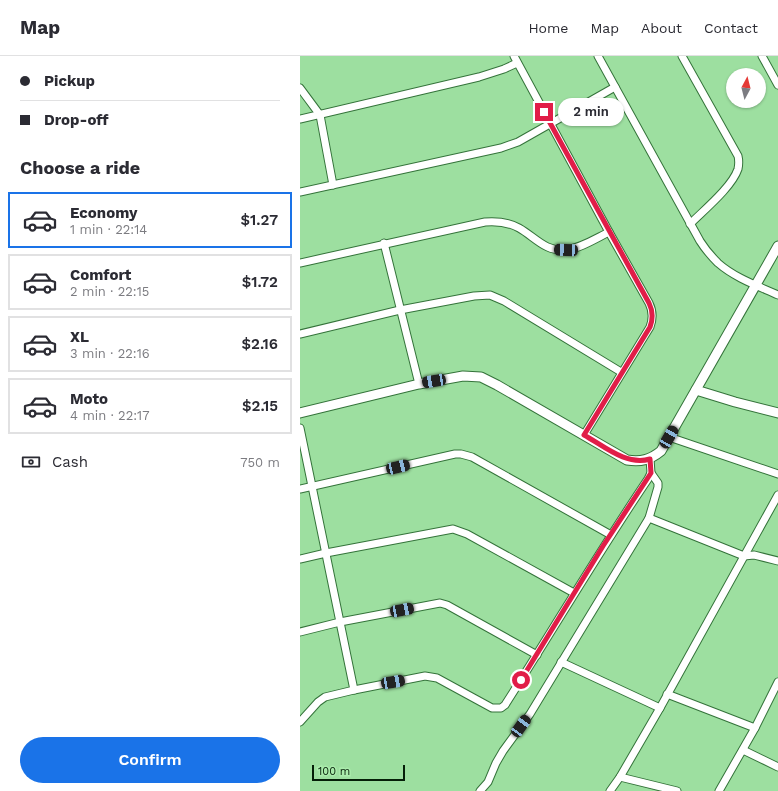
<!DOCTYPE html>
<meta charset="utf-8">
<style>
body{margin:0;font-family:"Work Sans",sans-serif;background:#f2f2f3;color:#2b2b33;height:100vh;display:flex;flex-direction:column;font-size:15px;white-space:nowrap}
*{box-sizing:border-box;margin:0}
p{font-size:13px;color:#7c7c81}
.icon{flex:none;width:22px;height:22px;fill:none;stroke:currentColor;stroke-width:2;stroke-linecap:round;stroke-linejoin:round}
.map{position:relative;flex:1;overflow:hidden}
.sheet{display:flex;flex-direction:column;background:#fff;width:300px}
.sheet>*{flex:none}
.top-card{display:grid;align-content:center;height:88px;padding:0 20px;background:#fff}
.needle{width:26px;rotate:7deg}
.tools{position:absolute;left:426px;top:12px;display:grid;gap:8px}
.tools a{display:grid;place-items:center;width:40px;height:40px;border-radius:50%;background:#fff;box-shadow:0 1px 3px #0004;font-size:20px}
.scale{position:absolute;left:12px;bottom:10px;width:93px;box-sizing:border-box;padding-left:4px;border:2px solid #051f08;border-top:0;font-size:11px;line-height:14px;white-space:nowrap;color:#051f08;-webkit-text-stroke:3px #aaecac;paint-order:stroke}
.end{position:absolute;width:18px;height:18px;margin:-9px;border:5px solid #e11d48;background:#fff;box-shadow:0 0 0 2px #fff}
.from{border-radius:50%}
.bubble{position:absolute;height:28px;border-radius:14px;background:#fff;box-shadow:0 1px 3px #0004;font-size:13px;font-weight:600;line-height:28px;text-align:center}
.car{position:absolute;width:12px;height:24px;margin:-12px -6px;border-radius:5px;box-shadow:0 0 3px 1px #0007;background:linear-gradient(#222 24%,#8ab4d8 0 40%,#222 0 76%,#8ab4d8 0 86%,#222 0)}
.top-card b{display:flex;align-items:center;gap:14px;height:38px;font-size:15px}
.top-card b+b{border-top:1px solid #e1e1e2}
.top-card i{width:10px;height:10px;background:#2b2b33}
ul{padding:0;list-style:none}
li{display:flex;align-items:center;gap:12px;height:56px;margin:0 8px 6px;padding:0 12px;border:2px solid #e1e1e2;border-radius:0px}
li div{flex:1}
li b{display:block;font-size:15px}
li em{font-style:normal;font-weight:600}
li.active{border-color:#1a73e8}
li>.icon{width:36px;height:36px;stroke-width:1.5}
h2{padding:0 20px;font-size:18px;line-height:48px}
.pay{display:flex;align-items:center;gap:10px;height:44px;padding:0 20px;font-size:15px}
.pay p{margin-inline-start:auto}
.action{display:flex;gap:8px;margin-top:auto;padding:8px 20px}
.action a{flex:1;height:46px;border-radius:24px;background:#1a73e8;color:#fff;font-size:16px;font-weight:600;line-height:46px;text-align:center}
header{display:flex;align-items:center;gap:24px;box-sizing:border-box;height:56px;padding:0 20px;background:#fff;border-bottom:1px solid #e1e1e2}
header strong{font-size:19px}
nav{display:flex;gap:22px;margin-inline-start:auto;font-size:14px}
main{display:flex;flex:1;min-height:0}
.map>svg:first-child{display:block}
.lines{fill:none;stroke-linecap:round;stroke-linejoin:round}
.minor-casing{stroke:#34733a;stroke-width:9}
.tertiary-casing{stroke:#34733a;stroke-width:11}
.minor{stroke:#fff;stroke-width:7}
.tertiary{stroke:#fff;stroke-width:9}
.route{stroke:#e11d48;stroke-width:5}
</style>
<header>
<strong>Map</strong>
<nav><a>Home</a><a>Map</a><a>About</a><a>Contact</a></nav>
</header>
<main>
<section class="sheet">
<div class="top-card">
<b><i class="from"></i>Pickup</b>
<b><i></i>Drop-off</b>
</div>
<h2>Choose a ride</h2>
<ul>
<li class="active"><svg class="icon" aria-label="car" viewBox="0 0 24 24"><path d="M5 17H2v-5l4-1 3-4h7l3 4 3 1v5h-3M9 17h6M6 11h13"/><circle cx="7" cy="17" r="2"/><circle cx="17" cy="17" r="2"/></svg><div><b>Economy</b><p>1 min · 22:14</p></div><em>$1.27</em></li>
<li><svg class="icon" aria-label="car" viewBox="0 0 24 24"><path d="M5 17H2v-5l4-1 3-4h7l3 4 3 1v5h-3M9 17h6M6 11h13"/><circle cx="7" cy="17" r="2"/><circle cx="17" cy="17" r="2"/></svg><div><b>Comfort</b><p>2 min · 22:15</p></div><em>$1.72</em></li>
<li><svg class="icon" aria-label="car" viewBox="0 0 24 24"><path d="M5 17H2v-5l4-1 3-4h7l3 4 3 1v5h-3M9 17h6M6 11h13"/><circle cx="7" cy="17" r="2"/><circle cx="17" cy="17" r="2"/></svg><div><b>XL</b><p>3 min · 22:16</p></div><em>$2.16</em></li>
<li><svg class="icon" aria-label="car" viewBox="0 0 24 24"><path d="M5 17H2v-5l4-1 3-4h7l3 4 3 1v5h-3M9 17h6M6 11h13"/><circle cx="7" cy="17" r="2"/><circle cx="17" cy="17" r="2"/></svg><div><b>Moto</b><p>4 min · 22:17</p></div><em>$2.15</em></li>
</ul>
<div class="pay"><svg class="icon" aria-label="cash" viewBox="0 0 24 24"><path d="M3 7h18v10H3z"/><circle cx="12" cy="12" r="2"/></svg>Cash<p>750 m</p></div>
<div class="action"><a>Confirm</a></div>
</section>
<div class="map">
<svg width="478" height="735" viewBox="0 0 478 735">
<rect width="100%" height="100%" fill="#9ddfa0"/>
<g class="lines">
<defs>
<g id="minor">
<path d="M214,0L309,176L349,247C353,255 353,263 350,271L284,379"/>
<path d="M298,0L400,185C405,193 411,200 418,207C435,222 458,230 478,239"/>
<path d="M382,0L438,100C439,104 439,108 438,113C432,131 404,154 390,168"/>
<path d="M462,0L478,29"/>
<path d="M0,32L20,59L33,129"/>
<path d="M0,63L179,21L204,13L217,7"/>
<path d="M0,136L201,92L218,86L315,31"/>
<path d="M84,187L119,328"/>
<path d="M0,207L185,166C197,165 208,166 219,172C235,181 245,196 266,194C281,192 295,183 309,176"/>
<path d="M0,278L100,254L174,240L190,239L204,245L321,316"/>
<path d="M0,372L54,634"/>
<path d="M369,381L478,418"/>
<path d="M0,433L155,398H161L172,401L311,479"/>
<path d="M349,462L444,500L454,499L478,505"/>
<path d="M0,503L26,497L153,473L167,478L274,537"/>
<path d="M0,576L40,566L140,547L147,549L237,599"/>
<path d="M261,606L360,652"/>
<path d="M367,638L455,672"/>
<path d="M0,666L18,646L25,641L54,634L125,620L137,622L192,652H201L205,649C253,574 298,497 348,423L351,417L350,403"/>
<path d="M443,694L478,711"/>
<path d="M320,721L377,735"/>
<path d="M180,735L188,726L196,707L203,695L230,658L349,462L358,431V427L351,417"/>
<path d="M310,735L320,721L360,652L478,439"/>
<path d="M419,735L455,672L478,626"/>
</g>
<g id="tertiary">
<path d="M396,334L435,346L478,357"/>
<path d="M0,357L119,328L163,320L181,321L197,329L327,404C341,406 350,404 361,395L478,190"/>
</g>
</defs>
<use href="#minor" class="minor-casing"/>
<use href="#tertiary" class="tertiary-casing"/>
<use href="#minor" class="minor"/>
<use href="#tertiary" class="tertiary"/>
</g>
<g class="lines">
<path class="route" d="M221,624L303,490L351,417L350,403C326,410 304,390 284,379L350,271C353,263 353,255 349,247L244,56"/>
</g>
</svg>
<div class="tools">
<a><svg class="needle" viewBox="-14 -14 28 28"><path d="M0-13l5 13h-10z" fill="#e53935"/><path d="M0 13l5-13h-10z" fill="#7c7c81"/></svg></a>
</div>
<div class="scale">100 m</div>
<i class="end from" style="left:221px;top:624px"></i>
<i class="end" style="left:244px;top:56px"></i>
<div class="bubble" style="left:258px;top:42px;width:66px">2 min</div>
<i class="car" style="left:266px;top:194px;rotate:272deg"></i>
<i class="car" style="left:134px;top:325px;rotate:260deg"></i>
<i class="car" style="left:369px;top:381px;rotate:30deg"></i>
<i class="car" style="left:98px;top:411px;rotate:77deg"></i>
<i class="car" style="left:102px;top:554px;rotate:79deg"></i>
<i class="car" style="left:93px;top:626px;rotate:80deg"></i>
<i class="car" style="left:221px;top:670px;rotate:36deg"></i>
</div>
</main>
